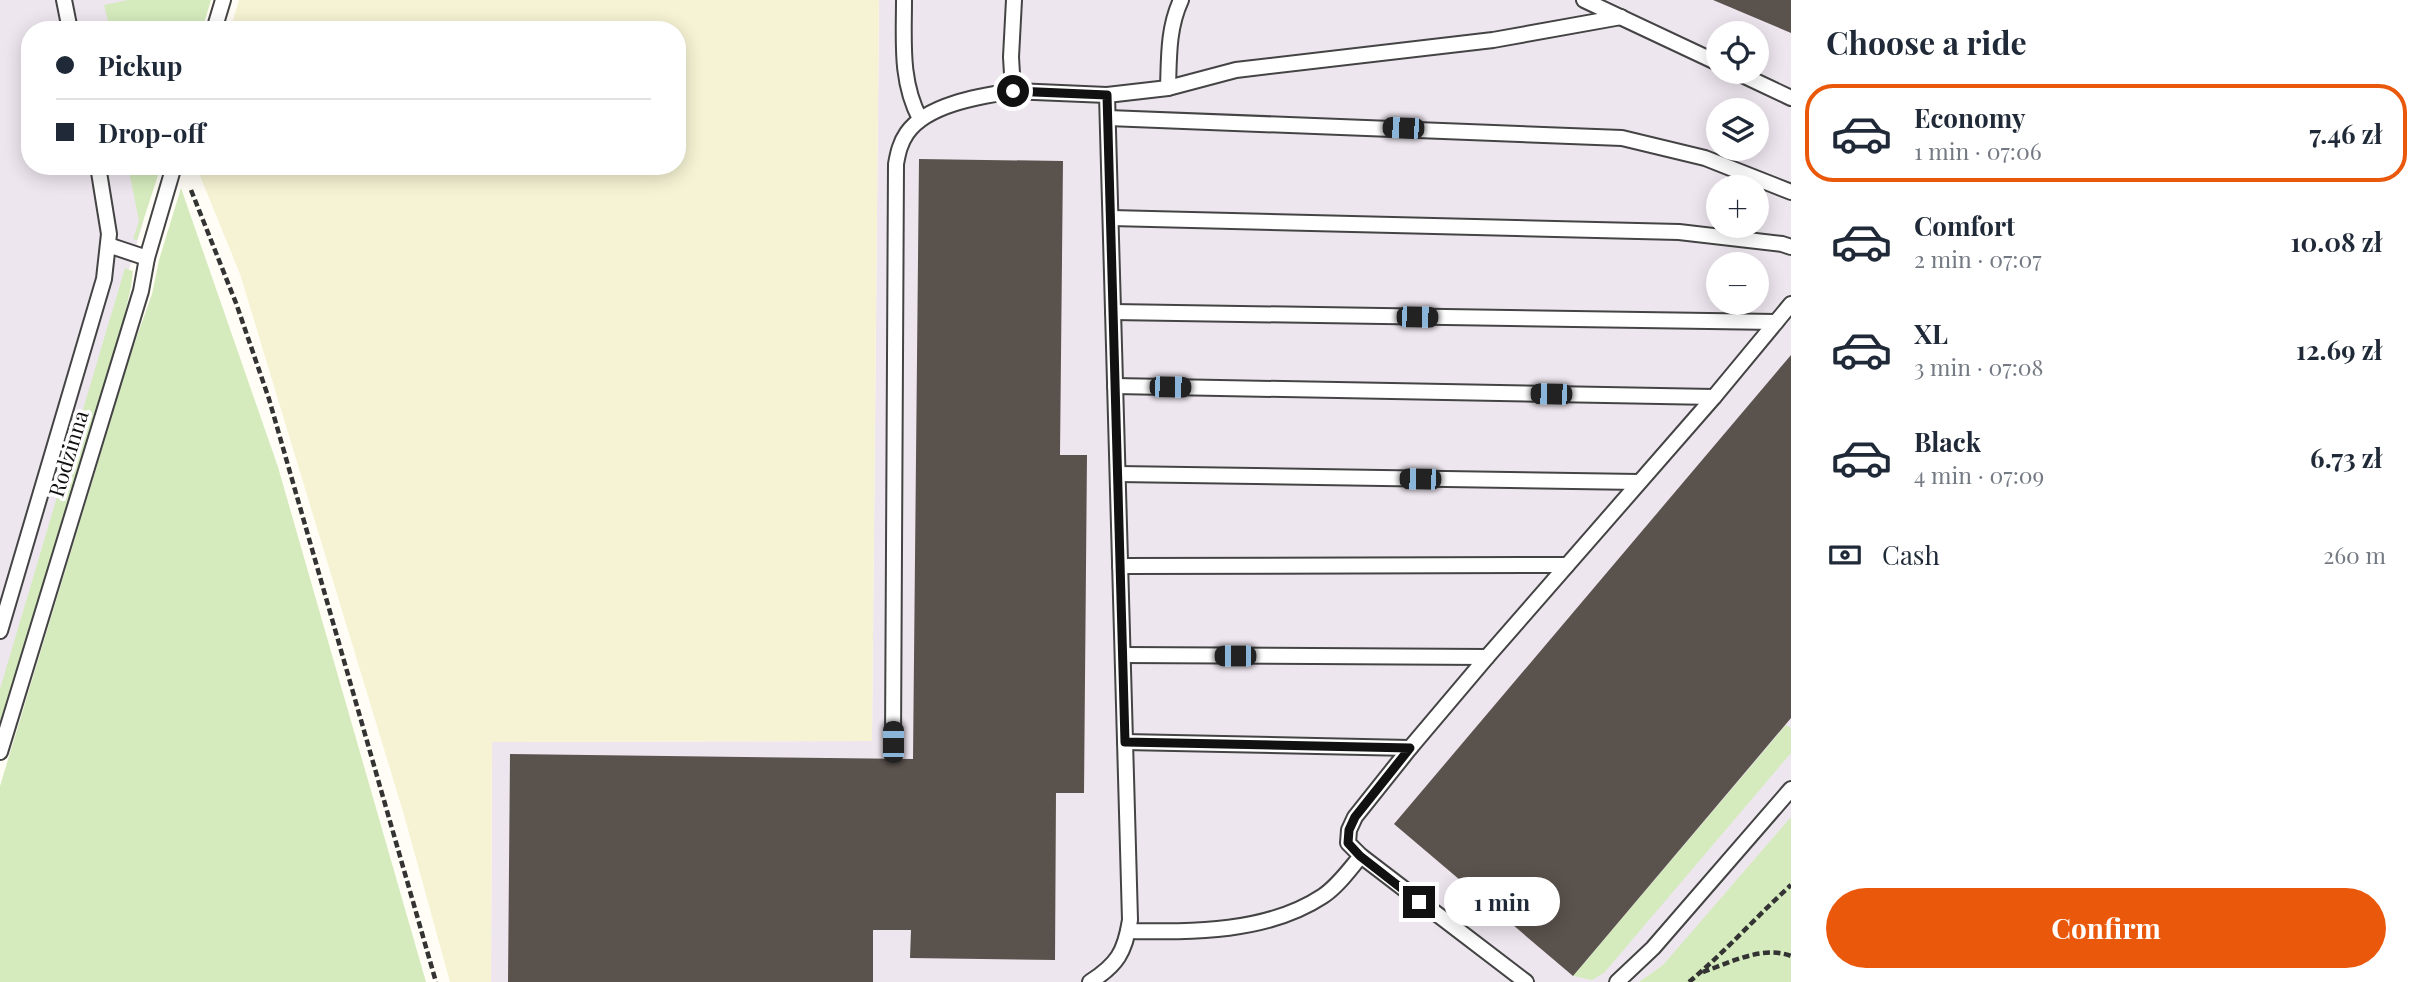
<!DOCTYPE html>
<meta charset="utf-8">
<style>
body{margin:0;font-family:"Playfair Display",serif;background:#f2f2f3;color:#1f2937;height:100vh;display:flex;flex-direction:column;font-size:26px;white-space:nowrap}
*{box-sizing:border-box;margin:0}
p{font-size:23px;color:#747a83}
.icon{flex:none;width:38px;height:38px;fill:none;stroke:currentColor;stroke-width:2;stroke-linecap:round;stroke-linejoin:round}
.map{position:relative;flex:1;overflow:hidden}
.drawer{display:flex;flex-direction:column;background:#fff;width:630px}
.drawer>*{flex:none}
.guide{position:absolute;left:21px;top:21px;width:665px;height:154px;border-radius:28px;box-shadow:0 4px 18px #0003;display:grid;align-content:center;height:154px;padding:0 35px;background:#fff}
.tools{position:absolute;left:1706px;top:21px;display:grid;gap:14px}
.tools a{display:grid;place-items:center;width:63px;height:63px;border-radius:50%;background:#fff;box-shadow:0 4px 18px #0003;font-size:35px}
.end{position:absolute;width:32px;height:32px;margin:-16px;border:9px solid #111;background:#fff;box-shadow:0 0 0 4px #fff}
.from{border-radius:50%}
.bubble{position:absolute;height:49px;border-radius:24px;background:#fff;box-shadow:0 4px 18px #0003;font-size:23px;font-weight:700;line-height:49px;text-align:center}
.car{position:absolute;width:21px;height:42px;margin:-21px -10px;border-radius:9px;box-shadow:0 0 5px 2px #0007;background:linear-gradient(#222 24%,#8ab4d8 0 40%,#222 0 76%,#8ab4d8 0 86%,#222 0)}
.guide b{display:flex;align-items:center;gap:24px;height:66px;font-size:26px}
.guide b+b{border-top:2px solid #e0e1e3}
.guide i{width:18px;height:18px;background:#1f2937}
ul{padding:0;list-style:none}
li{display:flex;align-items:center;gap:21px;height:98px;margin:0 14px 10px;padding:0 21px;border:4px solid transparent;border-radius:28px}
li div{flex:1}
li b{display:block;font-size:26px}
li em{font-style:normal;font-weight:700}
li.on{border-color:#ea580c}
li>.icon{width:63px;height:63px;stroke-width:1.5}
h2{padding:0 35px;font-size:32px;line-height:84px}
.pay{display:flex;align-items:center;gap:18px;height:77px;padding:0 35px;font-size:26px}
.pay p{margin-inline-start:auto}
.button{display:flex;gap:14px;margin-top:auto;padding:14px 35px}
.button a{flex:1;height:80px;border-radius:42px;background:#ea580c;color:#fff;font-size:28px;font-weight:700;line-height:80px;text-align:center}
main{display:flex;flex:1;min-height:0}
.map>svg:first-child{display:block}
.industrial{fill:#eee6ef;fill-rule:evenodd}
.farmland{fill:#f6f3d4}
.green{fill:#d5ebbd}
.building{fill:#5a524d}
.lines{fill:none;stroke-linecap:round;stroke-linejoin:round}
.service-casing{stroke:#444;stroke-width:18}
.path{stroke:#333;stroke-width:4.5;stroke-dasharray:7 3.5;stroke-linecap:butt}
.service{stroke:#fff;stroke-width:14}
.route{stroke:#111;stroke-width:9}
.labels{text-anchor:middle;stroke-width:7;stroke-linejoin:round;paint-order:stroke}
.street-label{font-size:21px;fill:#111;stroke:#fff}
</style>
<main>
<div class="map">
<svg width="1791" height="982" viewBox="0 0 1791 982">
<rect width="100%" height="100%" fill="#fffdf5"/>
<g class="industrial">
<path d="M0,0H199L190,30H30V166H149L142,226L0,702Z"/>
<path d="M879,0H1791V842L1698,941L1639,982H491L492,742L872,741ZM1718,33H1757V72H1718ZM1718,110H1757V149H1718ZM1718,187H1757V226H1718ZM1718,264H1757V303H1718Z"/>
</g>
<path class="farmland" d="M239,0H879L872,741L492,742L491,982H450L404,815L240,274L196,166H677V30H230Z"/>
<g class="green">
<path d="M128,0H211L202,30H127L125,26L110,29L104,5Z"/>
<path d="M128,166H161L137,240L133,239L139,221Z"/>
<path d="M181,188L278,467L426,982H0V786L131,353L152,294L159,260Z"/>
<path d="M125,268L133,271L131,287L117,348L0,722V689Z"/>
<path d="M1786,725L1791,728V753L1604,973L1592,980L1573,976Z"/>
<path d="M1791,817V982H1639L1663,965Z"/>
</g>
<g class="building">
<path d="M1713,0H1791V33Z"/>
<path d="M919,159L1063,161L1060,455H1087L1084,793H1056L1055,960L910,958L911,930H873V982H508L510,754L913,759Z"/>
<path d="M1791,355V718L1573,976L1394,824Z"/>
</g>
<g class="lines">
<defs>
<g id="service">
<path d="M64,0L70,30"/>
<path d="M904,0C904,42 900,81 920,119"/>
<path d="M1014,0L1011,57L1013,91L1107,95L1130,920C1125,952 1117,965 1090,982"/>
<path d="M1584,0L1718,63"/>
<path d="M214,30L223,0"/>
<path d="M1736,72L1791,98"/>
<path d="M1168,88C1169,57 1168,28 1181,0"/>
<path d="M1107,95L1168,88L1236,70L1493,40L1621,17"/>
<path d="M1108,118L1622,138L1705,158L1791,192"/>
<path d="M1111,218L1679,232L1782,244L1791,247"/>
<path d="M108,245L147,258"/>
<path d="M1113,312L1776,322"/>
<path d="M1115,386L1714,397"/>
<path d="M1118,474L1639,482"/>
<path d="M1120,566L1567,565"/>
<path d="M0,631L104,279L109,234L98,166"/>
<path d="M1123,655L1487,657"/>
<path d="M893,742L896,164C898,153 900,143 907,133C927,104 981,96 1013,91"/>
<path d="M1125,742L1410,748"/>
<path d="M0,752L141,291L147,258L174,166"/>
<path d="M1128,931C1193,932 1267,933 1323,896C1338,886 1349,870 1361,856"/>
<path d="M1526,982L1361,856L1348,843L1349,830L1355,817L1410,748L1487,657L1714,397L1791,304"/>
<path d="M1617,982L1653,948L1791,789"/>
</g>
</defs>
<use href="#service" class="service-casing"/>
<g class="path">
<path d="M191,190L236,303L269,399L436,982"/>
<path d="M1703,972C1729,963 1763,945 1791,956"/>
<path d="M1689,982C1725,952 1756,917 1791,885"/>
</g>
<use href="#service" class="service"/>
</g>
<g class="lines">
<path class="route" d="M1013,91L1107,95L1125,742L1410,748L1355,817L1349,830L1348,843L1360,856L1419,902"/>
</g>
<g class="labels">
<g class="street-label">
<text transform="translate(69 454) rotate(-73)" y="7">Rodzinna</text>
</g>
</g>
</svg>
<div class="tools">
<a><svg class="icon" aria-label="locate" viewBox="0 0 24 24"><circle cx="12" cy="12" r="6"/><path d="M12 2v4M12 18v4M2 12h4M18 12h4"/></svg></a>
<a><svg class="icon" aria-label="layers" viewBox="0 0 24 24"><path d="M12 4l9 5-9 5-9-5zM3 14l9 5 9-5"/></svg></a>
<a>+</a>
<a>−</a>
</div>
<i class="end from" style="left:1013px;top:91px"></i>
<i class="end" style="left:1419px;top:902px"></i>
<div class="bubble" style="left:1444px;top:877px;width:116px">1 min</div>
<i class="car" style="left:1403px;top:128px;rotate:272deg"></i>
<i class="car" style="left:1417px;top:317px;rotate:91deg"></i>
<i class="car" style="left:1170px;top:387px;rotate:91deg"></i>
<i class="car" style="left:1551px;top:394px;rotate:271deg"></i>
<i class="car" style="left:1420px;top:479px;rotate:271deg"></i>
<i class="car" style="left:1235px;top:656px;rotate:270deg"></i>
<i class="car" style="left:893px;top:742px;rotate:0deg"></i>
<div class="guide">
<b><i class="from"></i>Pickup</b>
<b><i></i>Drop-off</b>
</div>
</div>
<section class="drawer">
<h2>Choose a ride</h2>
<ul>
<li class="on"><svg class="icon" aria-label="car" viewBox="0 0 24 24"><path d="M5 17H2v-5l4-1 3-4h7l3 4 3 1v5h-3M9 17h6M6 11h13"/><circle cx="7" cy="17" r="2"/><circle cx="17" cy="17" r="2"/></svg><div><b>Economy</b><p>1 min · 07:06</p></div><em>7.46 zł</em></li>
<li><svg class="icon" aria-label="car" viewBox="0 0 24 24"><path d="M5 17H2v-5l4-1 3-4h7l3 4 3 1v5h-3M9 17h6M6 11h13"/><circle cx="7" cy="17" r="2"/><circle cx="17" cy="17" r="2"/></svg><div><b>Comfort</b><p>2 min · 07:07</p></div><em>10.08 zł</em></li>
<li><svg class="icon" aria-label="car" viewBox="0 0 24 24"><path d="M5 17H2v-5l4-1 3-4h7l3 4 3 1v5h-3M9 17h6M6 11h13"/><circle cx="7" cy="17" r="2"/><circle cx="17" cy="17" r="2"/></svg><div><b>XL</b><p>3 min · 07:08</p></div><em>12.69 zł</em></li>
<li><svg class="icon" aria-label="car" viewBox="0 0 24 24"><path d="M5 17H2v-5l4-1 3-4h7l3 4 3 1v5h-3M9 17h6M6 11h13"/><circle cx="7" cy="17" r="2"/><circle cx="17" cy="17" r="2"/></svg><div><b>Black</b><p>4 min · 07:09</p></div><em>6.73 zł</em></li>
</ul>
<div class="pay"><svg class="icon" aria-label="cash" viewBox="0 0 24 24"><path d="M3 7h18v10H3z"/><circle cx="12" cy="12" r="2"/></svg>Cash<p>260 m</p></div>
<div class="button"><a>Confirm</a></div>
</section>
</main>
